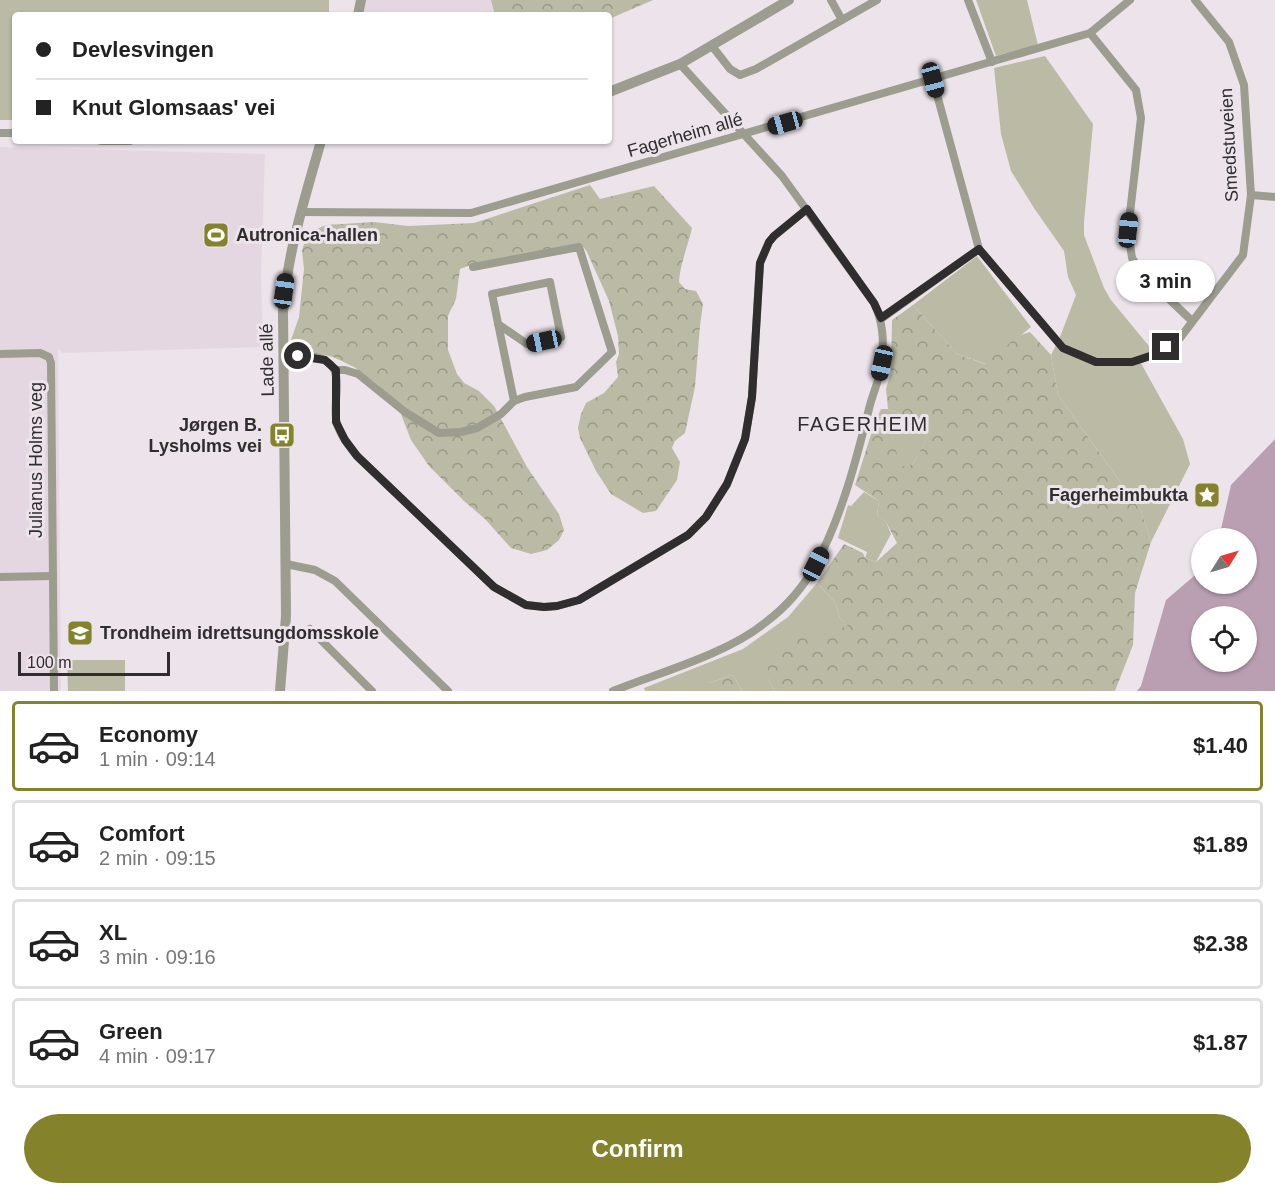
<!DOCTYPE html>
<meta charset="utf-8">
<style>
body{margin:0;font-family:Helvetica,sans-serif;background:#f2f2f2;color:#222;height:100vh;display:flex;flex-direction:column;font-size:22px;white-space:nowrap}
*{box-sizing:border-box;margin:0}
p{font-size:20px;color:#767676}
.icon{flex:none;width:33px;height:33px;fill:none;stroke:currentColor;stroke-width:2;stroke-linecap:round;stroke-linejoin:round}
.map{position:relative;height:691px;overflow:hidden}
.details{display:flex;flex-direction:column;background:#fff;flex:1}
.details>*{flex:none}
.hud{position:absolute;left:12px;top:12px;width:600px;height:132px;border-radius:6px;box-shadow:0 2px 4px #0004;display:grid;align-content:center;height:132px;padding:0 24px;background:#fff}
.needle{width:39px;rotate:53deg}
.buttons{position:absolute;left:1191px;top:528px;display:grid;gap:12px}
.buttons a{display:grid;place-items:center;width:66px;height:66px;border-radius:50%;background:#fff;box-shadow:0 2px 4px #0004;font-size:30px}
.scale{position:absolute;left:18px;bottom:15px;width:152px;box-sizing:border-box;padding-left:6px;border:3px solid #302d2f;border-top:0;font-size:16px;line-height:21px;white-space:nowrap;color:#302d2f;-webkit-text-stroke:4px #ece4ea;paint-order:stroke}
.end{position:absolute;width:27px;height:27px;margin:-14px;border:8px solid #302d2f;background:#fff;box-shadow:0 0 0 3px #fff}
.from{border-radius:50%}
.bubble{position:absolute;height:42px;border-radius:21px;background:#fff;box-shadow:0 2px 4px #0004;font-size:20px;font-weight:600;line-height:42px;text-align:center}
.car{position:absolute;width:18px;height:36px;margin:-18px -9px;border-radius:8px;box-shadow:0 0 4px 2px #0007;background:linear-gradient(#222 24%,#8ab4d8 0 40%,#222 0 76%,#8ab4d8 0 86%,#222 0)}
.hud b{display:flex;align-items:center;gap:21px;height:57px;font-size:22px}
.hud b+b{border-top:2px solid #e0e0e0}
.hud i{width:15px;height:15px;background:#222}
ul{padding:10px 0 0;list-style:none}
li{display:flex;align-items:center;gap:18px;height:90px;margin:0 12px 9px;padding:0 12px;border:3px solid #e0e0e0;border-radius:6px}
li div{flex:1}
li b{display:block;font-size:22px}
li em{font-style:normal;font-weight:600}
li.selected{border-color:#84822b}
li>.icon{width:54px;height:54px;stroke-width:1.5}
.primary-button{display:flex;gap:12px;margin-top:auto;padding:12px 24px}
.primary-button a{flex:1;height:69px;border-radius:36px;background:#84822b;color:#fff;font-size:24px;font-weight:600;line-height:69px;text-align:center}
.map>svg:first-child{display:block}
.built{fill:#e5d7e1}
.green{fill:#bbbba5}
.forest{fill:url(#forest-crowns)}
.water{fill:#ba9fb3;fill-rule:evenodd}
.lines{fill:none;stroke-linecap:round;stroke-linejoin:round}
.minor{stroke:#9c9c8f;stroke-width:8}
.tertiary{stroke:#9c9c8f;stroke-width:10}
.route{stroke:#302d2f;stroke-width:8}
.labels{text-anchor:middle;stroke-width:6;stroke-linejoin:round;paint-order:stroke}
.street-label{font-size:18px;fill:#302d2f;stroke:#ece4ea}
.poi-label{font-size:18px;font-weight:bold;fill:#302d2f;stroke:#ece4ea;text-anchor:start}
.neighbourhood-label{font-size:20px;letter-spacing:1.5px;fill:#302d2f;stroke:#ece4ea}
</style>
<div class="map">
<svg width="1275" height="691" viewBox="0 0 1275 691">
<defs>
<pattern id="forest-crowns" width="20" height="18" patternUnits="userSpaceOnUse" patternTransform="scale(1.5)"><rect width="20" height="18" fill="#bbbba5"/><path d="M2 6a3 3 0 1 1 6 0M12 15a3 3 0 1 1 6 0" fill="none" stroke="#989887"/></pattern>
</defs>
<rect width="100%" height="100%" fill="#ece4ea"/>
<g class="built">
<path d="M361,0H653L609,19V15H358Z"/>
<path d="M0,147L265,154L261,274L263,347L63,353L58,349L61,691H0Z"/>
</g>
<g class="green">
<path d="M0,0H329V15H15V120H0Z"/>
<path d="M976,0H1027L1038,45L996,56Z"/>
<path d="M1045,56L1093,124L1084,222V235L1104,288L1111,300L1153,351L1137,356L1183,439L1190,464L1151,542L1141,511L1058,395L1051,355L1060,337L1076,295L1068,277L1064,251L1034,208L1011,171L1001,134L994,68Z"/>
<path d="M977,256L1031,327L986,364L957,354L913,305Z"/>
<path d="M881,409H888L912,419L936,423L913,464L899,468L891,431L874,425Z"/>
<path d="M864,492L879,501L877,515L886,522L891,534L876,562L865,558L867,552L838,538L848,505L851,506Z"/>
<path d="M817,583L835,602L840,618L850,627L768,679L775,691H742L733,675L709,683V691H645L644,688L743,649L788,617Z"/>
<path d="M67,660H125V691H68Z"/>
</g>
<g class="forest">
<path d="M491,0H653L609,19V15H495Z"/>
<path d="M590,185L600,199L654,186L692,228C688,246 680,264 679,282L685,289L696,291L703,304L700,326L695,387L685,433L675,441L672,448L680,462L677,480L656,511L643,513L611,494L596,471L580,438L578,428L581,414L586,403L604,393L618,377L616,362L619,354L618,336L609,301L587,252L582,245L479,262L460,269L456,299L448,316V350L457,374L464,383L479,391L494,406L527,467L559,514L564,530L559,540L547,550L531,554L511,548L485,519L464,501L429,466L411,440L397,404L377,384L354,367L333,357L298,349L291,340L299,317L304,269L302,251L307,233L326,225L374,222L408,226L474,223Z"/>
<path d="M913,305L957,354L985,364L1018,336L1030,332L1051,355L1058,395L1141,511L1151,542L1135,593L1133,645L1115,691H775L768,679V656L791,634L849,627L840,618L835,602L817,583L844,544L863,553L865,558L876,562L897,543L886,522L877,515L879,501L855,485L874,425L891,431L900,467L913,464L935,424L912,419L888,409L886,389L891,372L892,320Z"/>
<path d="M733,675L742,691H709V683Z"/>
</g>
<path class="water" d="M1275,439V691H1137L1141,686L1166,600L1201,570L1202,584H1246V538H1219L1231,485ZM1202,616H1246V662H1202Z"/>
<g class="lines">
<g class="minor">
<path d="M831,0L842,20"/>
<path d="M968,0L992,62"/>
<path d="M1090,33L1136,90L1141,118L1128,230L1132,258L1142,273L1192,321"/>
<path d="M712,46L730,69L740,75L756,69L877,0"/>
<path d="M933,80L979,249L1063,348L1096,362H1132L1153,355L1180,338L1243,255L1251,195L1244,85L1229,42L1195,0"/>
<path d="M0,133H15"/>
<path d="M101,141H130"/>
<path d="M1251,195L1275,197"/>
<path d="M301,212L471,213L1090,33L1130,0"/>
<path d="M881,319L979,249"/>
<path d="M498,324L527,344L561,337L550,282L492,294L514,401"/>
<path d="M0,354L40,353L49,357L51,363L54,691"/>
<path d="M284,355C296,356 315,354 326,361C346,372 331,405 337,423C340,435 349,446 357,456L494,587L526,605L544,607L557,606L579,600L688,535L706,517L727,484L745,439L752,397L760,263L769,242L774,236L807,209"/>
<path d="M336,370H345L358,374L405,412L439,433L461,432L477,428L501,414L514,401L525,397L576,387L612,352L579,247L473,267"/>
<path d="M286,564L315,570L335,581L448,691"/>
<path d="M0,577L53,576"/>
<path d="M310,629L372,691"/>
<path d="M613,691C661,672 727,654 766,622C786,607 804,586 816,564C842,516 857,457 870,405C874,390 881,376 882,361C884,340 883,322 874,303L782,176L680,64"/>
</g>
<g class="tertiary">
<path d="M358,15L361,0"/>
<path d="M609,92L680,64L789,0"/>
<path d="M280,691L286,616L283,312C287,253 305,198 321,141"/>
</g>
</g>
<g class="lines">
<path class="route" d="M298,356L325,360L336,370V422L345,440L357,456L494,587L526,605L544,607L557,606L579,600L688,535L706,517L727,484L745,439L752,397L760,263L769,242L774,236L807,209L874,303L881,318L979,249L1063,348L1096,362H1132L1153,355L1166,347"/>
</g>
<defs>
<symbol id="stadium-square" viewBox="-11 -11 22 22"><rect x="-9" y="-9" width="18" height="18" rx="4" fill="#84822b" stroke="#ece4ea"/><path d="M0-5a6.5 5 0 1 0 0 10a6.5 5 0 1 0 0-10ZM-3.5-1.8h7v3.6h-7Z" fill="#fff"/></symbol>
<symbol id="bus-square" viewBox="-11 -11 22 22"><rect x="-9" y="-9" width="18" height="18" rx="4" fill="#84822b" stroke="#ece4ea"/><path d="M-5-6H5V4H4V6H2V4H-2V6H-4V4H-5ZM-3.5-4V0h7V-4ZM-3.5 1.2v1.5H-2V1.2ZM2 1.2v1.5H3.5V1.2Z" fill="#fff"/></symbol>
<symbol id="sight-square" viewBox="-11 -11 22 22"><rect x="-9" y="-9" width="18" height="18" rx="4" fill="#84822b" stroke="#ece4ea"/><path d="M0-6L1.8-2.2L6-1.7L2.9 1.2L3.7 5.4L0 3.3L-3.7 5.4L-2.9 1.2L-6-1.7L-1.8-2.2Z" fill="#fff"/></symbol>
<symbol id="school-square" viewBox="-11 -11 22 22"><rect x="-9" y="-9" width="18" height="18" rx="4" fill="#84822b" stroke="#ece4ea"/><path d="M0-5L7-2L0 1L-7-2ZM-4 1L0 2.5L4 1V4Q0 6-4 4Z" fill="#fff"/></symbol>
</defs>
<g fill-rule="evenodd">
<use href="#stadium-square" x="201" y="220" width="30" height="30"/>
<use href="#bus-square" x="267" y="420" width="30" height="30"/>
<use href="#sight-square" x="1192" y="480" width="30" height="30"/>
<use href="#school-square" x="65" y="618" width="30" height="30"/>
</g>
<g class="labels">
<g class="street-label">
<text transform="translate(685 135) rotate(-16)" y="6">Fagerheim allé</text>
<text transform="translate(1229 145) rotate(-93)" y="6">Smedstuveien</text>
<text transform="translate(267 360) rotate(-91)" y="6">Lade allé</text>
<text transform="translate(36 460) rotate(-90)" y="6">Julianus Holms veg</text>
</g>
<g class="poi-label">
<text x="236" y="241">Autronica-hallen</text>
<text x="262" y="431" text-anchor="end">Jørgen B.<tspan x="262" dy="21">Lysholms vei</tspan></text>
<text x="1188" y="501" text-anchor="end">Fagerheimbukta</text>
<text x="100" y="639">Trondheim idrettsungdomsskole</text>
</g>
<g class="neighbourhood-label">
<text x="863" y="431">FAGERHEIM</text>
</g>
</g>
</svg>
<div class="buttons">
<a><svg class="needle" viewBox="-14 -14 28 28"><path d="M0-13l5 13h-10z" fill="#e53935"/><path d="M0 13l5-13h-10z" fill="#767676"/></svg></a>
<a><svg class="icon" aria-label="locate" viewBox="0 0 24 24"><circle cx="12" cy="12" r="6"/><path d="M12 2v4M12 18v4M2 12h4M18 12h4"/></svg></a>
</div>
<div class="scale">100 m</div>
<i class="end from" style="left:298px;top:356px"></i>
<i class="end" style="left:1166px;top:347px"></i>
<div class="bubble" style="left:1116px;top:260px;width:99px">3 min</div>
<i class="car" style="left:933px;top:80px;rotate:165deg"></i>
<i class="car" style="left:785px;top:123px;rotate:254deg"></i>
<i class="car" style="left:1128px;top:230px;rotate:6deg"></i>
<i class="car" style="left:284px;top:291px;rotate:8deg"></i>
<i class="car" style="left:544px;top:341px;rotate:258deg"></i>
<i class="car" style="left:882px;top:363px;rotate:192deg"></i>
<i class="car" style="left:816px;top:564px;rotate:27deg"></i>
<div class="hud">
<b><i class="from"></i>Devlesvingen</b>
<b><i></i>Knut Glomsaas' vei</b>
</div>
</div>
<section class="details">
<ul>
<li class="selected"><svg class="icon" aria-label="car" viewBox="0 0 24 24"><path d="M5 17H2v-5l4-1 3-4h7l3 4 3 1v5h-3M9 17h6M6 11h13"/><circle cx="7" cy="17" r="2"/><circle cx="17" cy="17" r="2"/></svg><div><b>Economy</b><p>1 min · 09:14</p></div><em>$1.40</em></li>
<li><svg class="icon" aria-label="car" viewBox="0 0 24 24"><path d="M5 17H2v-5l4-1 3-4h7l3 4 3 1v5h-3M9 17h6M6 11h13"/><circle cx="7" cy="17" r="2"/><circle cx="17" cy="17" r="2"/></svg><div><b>Comfort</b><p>2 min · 09:15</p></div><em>$1.89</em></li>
<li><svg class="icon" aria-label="car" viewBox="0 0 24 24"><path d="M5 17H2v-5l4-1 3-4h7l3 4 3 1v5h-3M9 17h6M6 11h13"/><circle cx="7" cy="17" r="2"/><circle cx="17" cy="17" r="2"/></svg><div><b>XL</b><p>3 min · 09:16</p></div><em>$2.38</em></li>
<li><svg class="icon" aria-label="car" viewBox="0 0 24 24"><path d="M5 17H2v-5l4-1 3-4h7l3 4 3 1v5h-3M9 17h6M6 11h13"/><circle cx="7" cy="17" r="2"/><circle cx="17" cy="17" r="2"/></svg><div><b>Green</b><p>4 min · 09:17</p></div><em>$1.87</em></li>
</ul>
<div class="primary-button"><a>Confirm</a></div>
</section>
